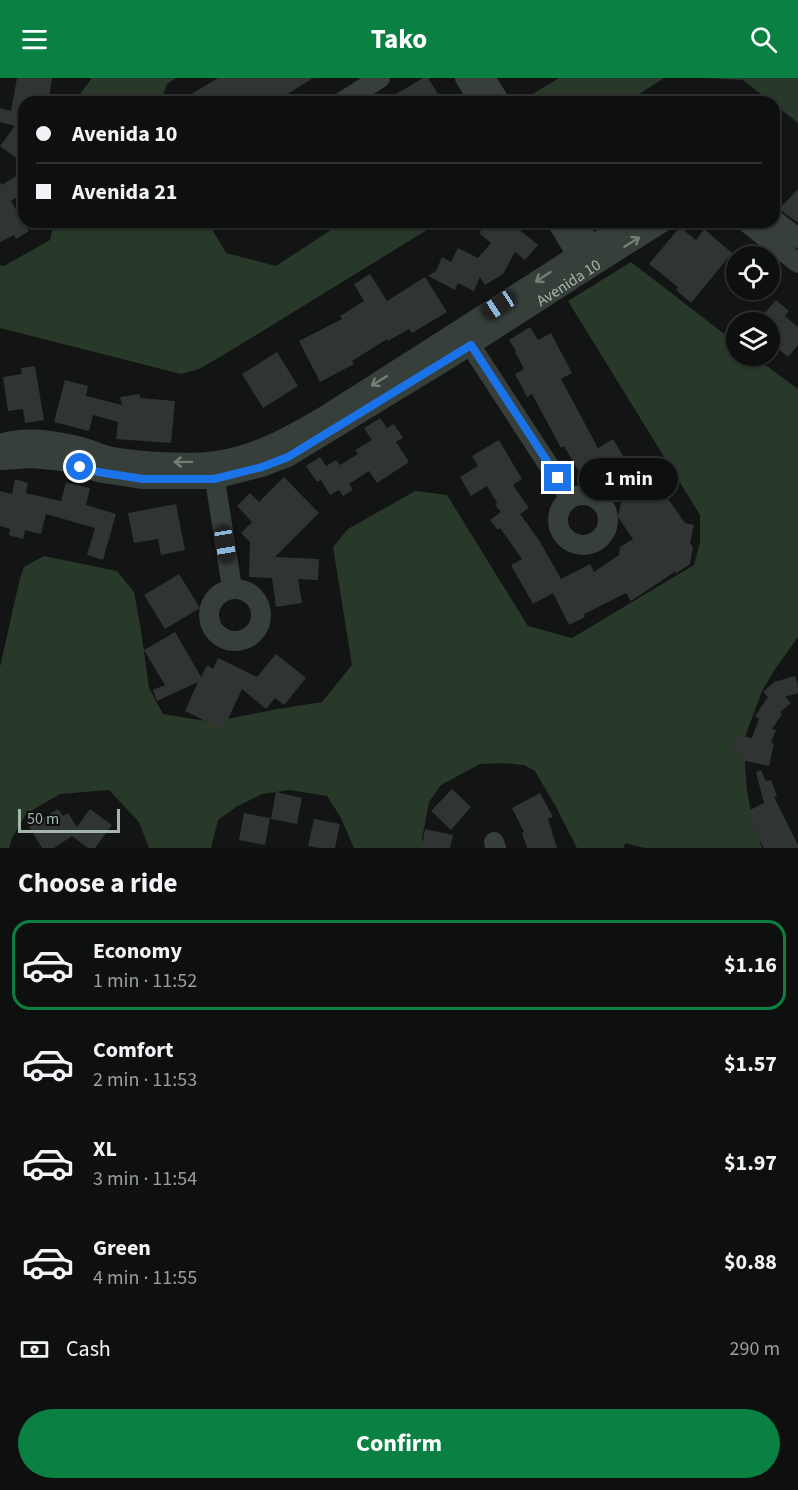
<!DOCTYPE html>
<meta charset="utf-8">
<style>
body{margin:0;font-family:"Source Sans 3",sans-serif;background:#1c1e1d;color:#f1f3f6;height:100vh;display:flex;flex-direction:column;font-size:22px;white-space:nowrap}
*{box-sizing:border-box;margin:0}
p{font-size:20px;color:#9b9d9e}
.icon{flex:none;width:33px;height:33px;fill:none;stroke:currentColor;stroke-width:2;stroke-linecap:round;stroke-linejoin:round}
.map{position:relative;height:770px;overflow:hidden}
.side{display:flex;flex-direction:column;background:#0e100f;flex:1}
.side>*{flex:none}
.hud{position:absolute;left:18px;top:18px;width:762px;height:132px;border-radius:18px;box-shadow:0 2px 4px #0004,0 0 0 2px #2e302f;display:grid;align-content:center;height:132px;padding:0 18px;background:#0e100f}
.controls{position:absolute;left:726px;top:168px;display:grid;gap:12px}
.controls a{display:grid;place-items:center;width:54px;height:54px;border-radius:50%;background:#0e100f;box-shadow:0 2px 4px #0004,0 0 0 2px #2e302f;font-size:30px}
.scale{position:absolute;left:18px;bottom:15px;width:102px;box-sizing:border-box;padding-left:6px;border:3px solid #a3b6a9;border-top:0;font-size:16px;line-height:21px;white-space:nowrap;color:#a3b6a9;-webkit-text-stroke:4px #0e100f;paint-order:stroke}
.end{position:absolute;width:27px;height:27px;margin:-14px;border:8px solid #1a73e8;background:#fff;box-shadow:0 0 0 3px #fff}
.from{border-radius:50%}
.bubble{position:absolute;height:42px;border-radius:21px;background:#0e100f;box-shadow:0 2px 4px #0004,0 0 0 2px #2e302f;font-size:20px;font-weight:700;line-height:42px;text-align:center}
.car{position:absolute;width:18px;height:36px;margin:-18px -9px;border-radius:8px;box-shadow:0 0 4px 2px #0007;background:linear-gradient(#222 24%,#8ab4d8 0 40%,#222 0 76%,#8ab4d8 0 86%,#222 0)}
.hud b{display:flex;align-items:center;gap:21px;height:57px;font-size:22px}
.hud b+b{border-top:2px solid #2e302f}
.hud i{width:15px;height:15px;background:#f1f3f6}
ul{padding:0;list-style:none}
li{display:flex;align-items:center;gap:18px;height:90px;margin:0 12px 9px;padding:0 6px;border:3px solid transparent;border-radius:18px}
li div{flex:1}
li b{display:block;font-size:22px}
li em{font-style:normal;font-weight:700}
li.on{border-color:#0b8043}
li>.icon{width:54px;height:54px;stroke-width:1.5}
h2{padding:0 18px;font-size:27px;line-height:72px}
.pay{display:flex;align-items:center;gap:15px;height:66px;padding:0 18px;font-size:22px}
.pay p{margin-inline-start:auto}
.cta{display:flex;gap:12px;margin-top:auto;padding:12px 18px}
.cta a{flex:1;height:69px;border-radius:36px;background:#0b8043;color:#fff;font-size:24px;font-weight:700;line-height:69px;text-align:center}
header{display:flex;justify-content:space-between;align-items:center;height:78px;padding:0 18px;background:#0b8043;color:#fff;font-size:27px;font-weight:700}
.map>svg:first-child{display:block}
.water{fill:#283929}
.building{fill:#303432}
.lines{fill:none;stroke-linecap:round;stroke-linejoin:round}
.minor{stroke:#373f3b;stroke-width:20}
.oneway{stroke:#728078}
.route{stroke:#1a73e8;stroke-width:8}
.labels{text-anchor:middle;stroke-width:4.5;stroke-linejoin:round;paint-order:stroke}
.street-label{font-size:16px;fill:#a3b6a9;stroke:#0e100f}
</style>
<header><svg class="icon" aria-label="menu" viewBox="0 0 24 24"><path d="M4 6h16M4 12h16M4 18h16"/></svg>Tako<svg class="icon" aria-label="search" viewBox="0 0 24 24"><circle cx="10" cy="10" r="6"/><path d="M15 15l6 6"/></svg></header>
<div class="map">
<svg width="798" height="770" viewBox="0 0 798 770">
<rect width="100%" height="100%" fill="#131514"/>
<g class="water">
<path d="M92,0H176L167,6L160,24H78L80,16Z"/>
<path d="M559,0H664L627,24H524L523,22Z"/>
<path d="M707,0H798V45L774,26V24H771L743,2Z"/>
<path d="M54,144H208L226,175L276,188L343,144H440L220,279L199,291L181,296L0,250V187L4,188L50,162Z"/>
<path d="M631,184L736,265V278H753L798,311V559L775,591L762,613L746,656L745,688L747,712L752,740L762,770H645L625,765L624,770H577L556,729L535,693L524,687L502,685L480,686L441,707L429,724L422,761L425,770H354L340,738L327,718L290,712L262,716L236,729L218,742L211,770H149L139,744L109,712L60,716L26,736L12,760L9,770H0V589L20,500L24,489L44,478L117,493L134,514L141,552L149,610L163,636L212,644L278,631L322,624L352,587L333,469L348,451L415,413L447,417L528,548L572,560L694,487L700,464V437L568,223Z"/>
</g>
<g class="building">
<path d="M17,0H52L48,24H24V86L0,68L15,48L0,44V30L11,33Z"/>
<path d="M218,0H313L275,24H178Z"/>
<path d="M423,0H428L443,24H383Z"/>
<path d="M24,93V111L18,115L20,117L11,123L29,153L16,161L14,157L0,164V104L2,107Z"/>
<path d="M798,111V145L779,131Z"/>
<path d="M488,144H510L538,167L525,182L515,174L503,196L485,207L480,199L474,213L458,205L455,212L428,198L436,193L442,179L451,184L458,170L478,180L491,165L479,155Z"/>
<path d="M680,149L696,162L704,151L732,175L691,225L676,212L678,209L649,186Z"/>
<path d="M370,196L387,223L425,199L447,234L412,255L409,251L388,263L387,261L352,283L354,286L320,304L299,263L342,241L340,238L364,223L354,206Z"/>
<path d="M776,222L789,233L785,238L798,249V267L788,279L770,264V244H757Z"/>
<path d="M530,249L538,262L551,255L572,295L561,301L598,370L613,361L640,406L652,398L685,445L694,447L690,465L693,469L690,486L675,496L676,493L631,523L626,515L584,536L585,539L569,547L553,515L533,526L511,487L522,481L500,450L498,452L490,442L501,434L495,427L497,425L487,408L471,418L460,399L478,388L472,378L499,362L522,401L513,407L529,430L520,436L539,462L561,501L590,486L594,494L619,477L620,469L633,461L618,439L625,404L611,412L593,383L578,392L564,368L561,370L532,316L527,319L515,296L524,291L515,274L516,273L509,262Z"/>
<path d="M277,274L298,308L263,330L242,296Z"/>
<path d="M35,288L44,342L25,345L23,331L8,333L3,299L22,296L21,290Z"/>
<path d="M65,302L88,308L86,318L122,327L120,319L140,316V320L175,323L171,365L116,361L118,344L93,337L89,353L54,344Z"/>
<path d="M380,340L387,350L394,346L403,360L396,364L409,384L377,405L369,393L349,406L353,412L343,418L339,412L330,417L321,402L317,404L306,388L320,379L326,388L336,382L340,387L358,376L355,372L372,362L364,350Z"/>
<path d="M284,399L319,435L275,479L319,481L318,502L298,501L302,525L276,529L272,500L249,499L250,464L241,455L252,444L237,428L250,415L259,424Z"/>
<path d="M15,401L28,405L26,415L61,423L66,405L90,410L86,427L116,436L103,482L87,477L95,450L46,436L41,456L25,452L23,461L9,457L10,451L0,448V413L12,416Z"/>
<path d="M176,426L185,472L161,477L158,461L134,465L128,435Z"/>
<path d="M179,496L200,530L165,551L144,517Z"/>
<path d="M175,554L201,599L207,587L213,591L218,580L257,599L276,576L306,600L284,627L275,620L266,631L242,611L223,652L185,633L198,604L157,623L153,612L165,607L144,572Z"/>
<path d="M795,598L798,607V615L785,619L791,625L780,634L782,636L772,651L776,652L771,665L774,666L769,688L741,682L742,677L731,675L735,657L752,660L759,641L755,638L768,619L763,614L774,604Z"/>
<path d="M761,692L766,703L771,702L777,718L774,719L798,767V770H764L753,750L755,748L748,733L764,725L756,694Z"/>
<path d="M452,711L471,729L451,752L431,733Z"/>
<path d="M276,714L302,720L297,746L271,741Z"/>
<path d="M540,715L553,739L548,741L557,770H527L522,755L524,754L512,730Z"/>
<path d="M58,731L63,738L68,735L77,749L90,731L112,747L95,770H88L72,758L54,770H42L29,748Z"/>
<path d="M244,735L270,740L265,767L239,762Z"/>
<path d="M314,741L340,746L335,770H319L308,768Z"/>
<path d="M425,751L453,757L450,770H422Z"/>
</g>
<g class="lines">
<g class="minor">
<path d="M465,0L480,24"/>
<path d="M485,0L500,24"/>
<path d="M342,24L380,0"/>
<path d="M774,142L798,160"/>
<path d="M746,144L798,185"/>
<path d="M582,174L628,144"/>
<path d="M601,183L663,144"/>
<path d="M463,256L570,420"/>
<path d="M0,366C25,358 52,362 77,368C88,370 97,375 108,378C124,382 141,383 158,384C180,385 204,386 227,381C260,375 294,356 323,339L577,177L557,144"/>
<path id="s1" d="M0,382L33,380L62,383L98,394L143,401H214L262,389L288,379L447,282L601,183L576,144"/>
<path d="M213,389L232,510"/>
<circle cx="583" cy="442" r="25"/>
<circle cx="235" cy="537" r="26"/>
<path d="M494,764L496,770"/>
</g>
</g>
<defs><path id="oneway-shaft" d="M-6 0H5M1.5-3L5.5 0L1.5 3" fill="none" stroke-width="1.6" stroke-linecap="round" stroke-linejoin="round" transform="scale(1.5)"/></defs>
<g class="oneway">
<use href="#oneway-shaft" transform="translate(632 164) rotate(-32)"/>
<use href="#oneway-shaft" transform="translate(543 199) rotate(147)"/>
<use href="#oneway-shaft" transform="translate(379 303) rotate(148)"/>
<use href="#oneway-shaft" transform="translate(183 384) rotate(179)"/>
</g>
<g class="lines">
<path class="route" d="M80,389L98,394L143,401H214L262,389L288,379L471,267L558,400"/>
</g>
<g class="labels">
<g class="street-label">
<text dy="6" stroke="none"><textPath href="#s1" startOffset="624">Avenida 10</textPath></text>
</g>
</g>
</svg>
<div class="controls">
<a><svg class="icon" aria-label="locate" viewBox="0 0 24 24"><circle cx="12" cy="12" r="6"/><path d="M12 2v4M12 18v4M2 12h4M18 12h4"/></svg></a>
<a><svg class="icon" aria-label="layers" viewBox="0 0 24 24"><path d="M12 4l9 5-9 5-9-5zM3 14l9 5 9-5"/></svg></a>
</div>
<div class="scale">50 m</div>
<i class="end from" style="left:80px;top:389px"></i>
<i class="end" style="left:558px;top:400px"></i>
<div class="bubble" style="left:579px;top:380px;width:99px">1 min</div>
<i class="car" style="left:499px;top:227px;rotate:237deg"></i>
<i class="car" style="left:225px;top:466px;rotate:171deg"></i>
<div class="hud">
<b><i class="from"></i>Avenida 10</b>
<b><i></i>Avenida 21</b>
</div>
</div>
<section class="side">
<h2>Choose a ride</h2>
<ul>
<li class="on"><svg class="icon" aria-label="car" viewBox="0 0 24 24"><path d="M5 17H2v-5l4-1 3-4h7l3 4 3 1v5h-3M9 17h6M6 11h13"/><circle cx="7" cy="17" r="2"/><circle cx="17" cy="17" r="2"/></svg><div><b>Economy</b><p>1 min · 11:52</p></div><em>$1.16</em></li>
<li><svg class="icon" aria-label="car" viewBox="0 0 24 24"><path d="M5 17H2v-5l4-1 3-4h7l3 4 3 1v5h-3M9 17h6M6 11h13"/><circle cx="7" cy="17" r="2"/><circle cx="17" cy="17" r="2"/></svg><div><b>Comfort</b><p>2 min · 11:53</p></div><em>$1.57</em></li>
<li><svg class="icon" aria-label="car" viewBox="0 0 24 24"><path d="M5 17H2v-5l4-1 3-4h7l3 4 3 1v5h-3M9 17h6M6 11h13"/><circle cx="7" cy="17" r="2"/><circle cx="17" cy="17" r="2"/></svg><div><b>XL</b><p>3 min · 11:54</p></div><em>$1.97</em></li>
<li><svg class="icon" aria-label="car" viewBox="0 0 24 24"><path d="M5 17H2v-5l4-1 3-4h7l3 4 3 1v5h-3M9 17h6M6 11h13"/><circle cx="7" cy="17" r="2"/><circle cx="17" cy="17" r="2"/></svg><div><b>Green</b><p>4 min · 11:55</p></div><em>$0.88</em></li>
</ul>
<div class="pay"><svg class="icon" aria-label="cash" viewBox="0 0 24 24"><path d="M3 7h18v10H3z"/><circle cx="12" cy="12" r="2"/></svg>Cash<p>290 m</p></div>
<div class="cta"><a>Confirm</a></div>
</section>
